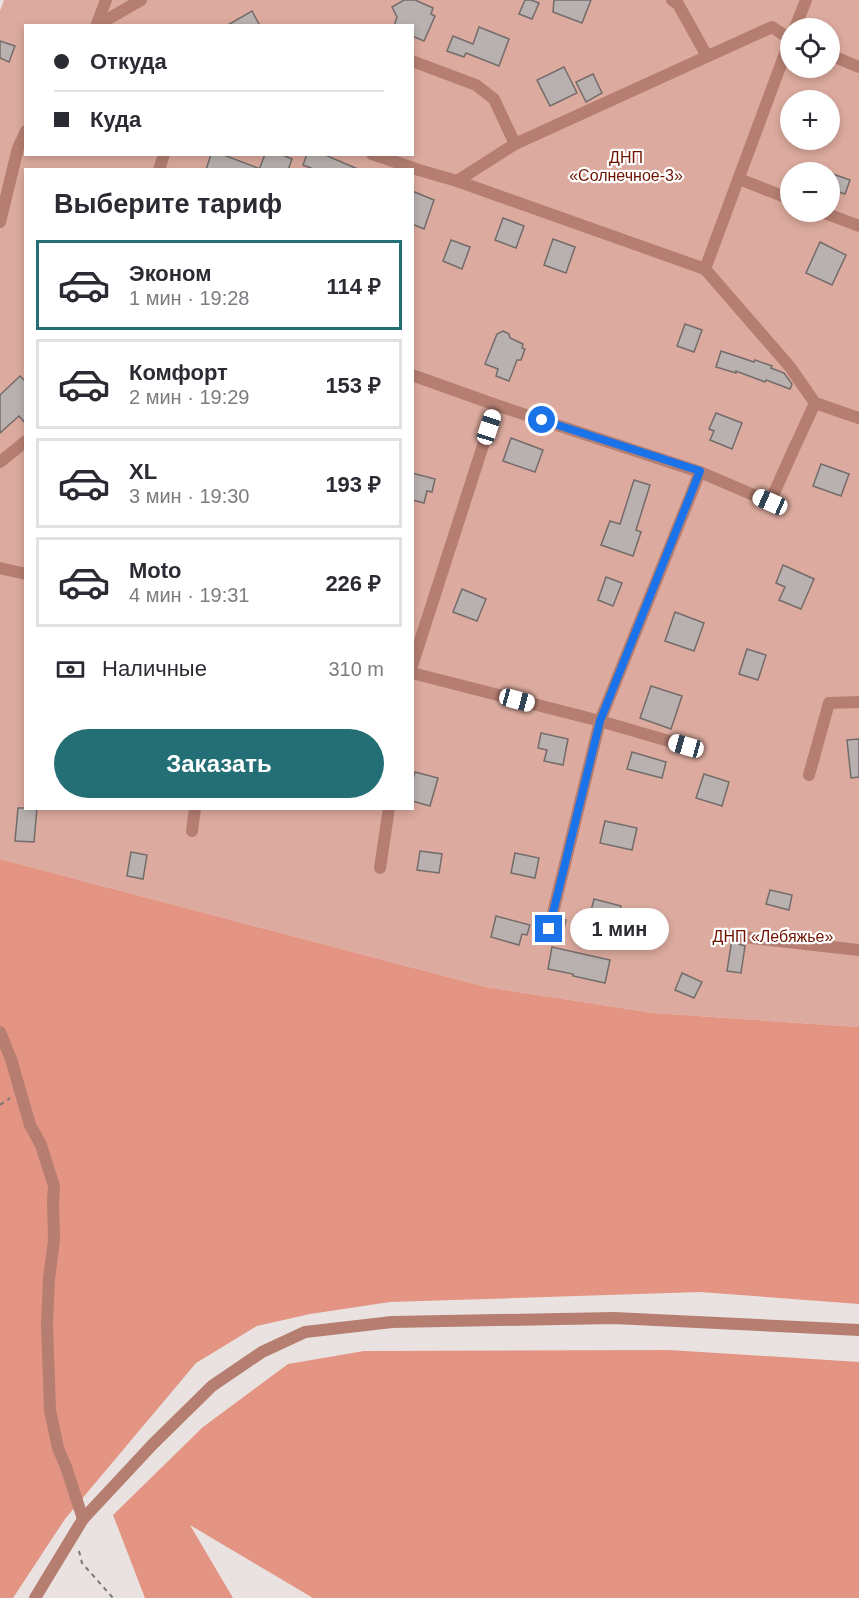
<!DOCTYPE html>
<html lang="ru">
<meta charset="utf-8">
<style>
body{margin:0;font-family:Helvetica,sans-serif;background:#f7f7f7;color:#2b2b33;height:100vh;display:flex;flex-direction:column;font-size:22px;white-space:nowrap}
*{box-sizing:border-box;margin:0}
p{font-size:20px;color:#7c7c81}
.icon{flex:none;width:33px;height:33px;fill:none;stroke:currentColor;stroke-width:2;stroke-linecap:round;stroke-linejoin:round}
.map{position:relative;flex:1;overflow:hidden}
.panel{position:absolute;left:24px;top:168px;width:390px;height:642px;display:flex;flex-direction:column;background:#fff;border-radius:0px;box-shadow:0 3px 9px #0003}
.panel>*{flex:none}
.hud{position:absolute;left:24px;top:24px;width:390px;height:132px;border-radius:0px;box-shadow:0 3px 9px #0003;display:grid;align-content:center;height:132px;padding:0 30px;background:#fff}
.fabs{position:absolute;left:780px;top:18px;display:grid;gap:12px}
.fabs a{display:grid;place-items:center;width:60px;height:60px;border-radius:50%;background:#fff;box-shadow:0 3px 9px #0003;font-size:30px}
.end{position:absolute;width:27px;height:27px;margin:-14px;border:8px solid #1a73e8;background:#fff;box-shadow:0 0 0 3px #fff}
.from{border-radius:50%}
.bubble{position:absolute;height:42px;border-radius:21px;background:#fff;box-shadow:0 3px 9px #0003;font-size:20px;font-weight:700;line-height:42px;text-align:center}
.car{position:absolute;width:18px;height:36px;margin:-18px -9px;border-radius:8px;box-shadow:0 0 4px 2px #0007;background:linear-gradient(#fff 24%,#345 0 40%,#fff 0 76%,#345 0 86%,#fff 0)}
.hud b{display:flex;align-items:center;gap:21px;height:57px;font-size:22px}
.hud b+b{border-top:2px solid #e1e1e2}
.hud i{width:15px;height:15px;background:#2b2b33}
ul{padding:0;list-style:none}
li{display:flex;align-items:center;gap:18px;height:90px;margin:0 12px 9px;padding:0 18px;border:3px solid #e1e1e2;border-radius:0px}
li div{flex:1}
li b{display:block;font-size:22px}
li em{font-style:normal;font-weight:700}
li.on{border-color:#246e76}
li>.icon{width:54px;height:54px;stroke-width:1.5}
h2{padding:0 30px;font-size:27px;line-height:72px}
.pay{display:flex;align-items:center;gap:15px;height:66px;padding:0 30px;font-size:22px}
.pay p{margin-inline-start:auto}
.cta{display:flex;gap:12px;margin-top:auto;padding:12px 30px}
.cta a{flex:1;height:69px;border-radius:36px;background:#246e76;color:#fff;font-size:24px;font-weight:700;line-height:69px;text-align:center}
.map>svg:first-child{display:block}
.green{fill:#dcaa9e;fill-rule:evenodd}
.forest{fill:#e39482}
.building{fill:#b8b1af;stroke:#736c6a;stroke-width:1.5}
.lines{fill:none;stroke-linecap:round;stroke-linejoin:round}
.path{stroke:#7b7675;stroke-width:2;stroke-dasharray:4.5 4.5;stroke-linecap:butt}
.minor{stroke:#b57e71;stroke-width:12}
.route{stroke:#1a73e8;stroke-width:8}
.labels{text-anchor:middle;stroke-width:4.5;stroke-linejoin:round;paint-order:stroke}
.park-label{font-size:16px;fill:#6f1300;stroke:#fff}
</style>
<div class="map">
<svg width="859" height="1598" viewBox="0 0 859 1598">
<rect width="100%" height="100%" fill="#eae2e0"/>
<path class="green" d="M4,0H859V1027L654,1013L486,987L0,859V11ZM26,26H412V154H26ZM790,28H830V68H790ZM790,100H830V140H790ZM26,170H412V808H26ZM790,172H830V212H790Z"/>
<g class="forest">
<path d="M0,859L486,987L654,1013L859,1027V1304L700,1292L390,1302L310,1314L257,1326L196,1363L65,1519L13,1598H0Z"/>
<path d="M669,1350L859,1362V1598H313L190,1525L233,1598H145L113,1515L203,1427L288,1364L364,1351Z"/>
</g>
<g class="building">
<path d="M404,0H415L433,8L431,14L435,16L424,41L412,36V26H394L397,17L392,7Z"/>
<path d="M525,0H531L539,3L532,19L519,14Z"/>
<path d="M554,0H591L582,23L553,12Z"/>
<path d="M252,11L260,26H226Z"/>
<path d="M479,27L509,39L499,66L466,53L464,57L447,51L453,36L473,44Z"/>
<path d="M0,41L15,46L9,62L0,58Z"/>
<path d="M564,67L577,93L550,106L537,80Z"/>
<path d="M593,74L602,93L586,102L576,82Z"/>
<path d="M211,154H221L258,168V170H206Z"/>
<path d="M265,154H280L292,159L288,170H259Z"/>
<path d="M307,154H323L360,170H316L303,165Z"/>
<path d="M830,173L850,180L845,194L839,192L834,208L830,206Z"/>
<path d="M412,191L434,200L424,229L412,224Z"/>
<path d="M503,218L524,226L516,248L495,240Z"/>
<path d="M553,239L575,247L566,273L544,265Z"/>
<path d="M451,240L470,247L462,269L443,261Z"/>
<path d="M820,242L846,255L832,285L806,273Z"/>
<path d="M685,324L702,330L694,352L677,346Z"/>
<path d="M503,331L509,334L510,338L523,344L522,348L525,349L521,360H517L509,381L496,376L498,369L485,364L497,334Z"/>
<path d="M721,351L754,362L755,360L772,366L771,368L784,373L792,384L790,389L766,380L765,382L736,371V373L716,367Z"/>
<path d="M20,376L26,382V424L19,416L0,433V395Z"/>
<path d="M716,413L742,423L732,449L710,440L714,431L709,429Z"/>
<path d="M511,438L543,450L535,472L503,461Z"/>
<path d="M821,464L849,474L841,496L813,486Z"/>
<path d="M412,473L435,479L432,492L427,491L424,503L412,500Z"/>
<path d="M634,480L650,485L636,530L641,532L633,556L601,545L610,521L620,524Z"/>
<path d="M783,565L814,579L801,609L779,600L785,587L776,583Z"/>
<path d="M606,577L622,583L613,606L598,600Z"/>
<path d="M462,589L486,599L477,621L453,612Z"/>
<path d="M675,612L704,623L694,651L665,641Z"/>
<path d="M747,649L766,655L758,680L739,674Z"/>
<path d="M651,686L682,696L671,729L640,718Z"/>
<path d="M541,733L568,739L563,765L544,761L547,750L538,748Z"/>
<path d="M859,739V777L851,778L847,740Z"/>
<path d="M632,752L666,762L662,778L627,769Z"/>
<path d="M415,772L438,778L430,806L412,801V782Z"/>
<path d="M704,774L729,782L722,806L696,798Z"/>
<path d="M18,808H37L34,842L15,841Z"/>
<path d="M605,821L637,828L632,850L600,843Z"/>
<path d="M420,851L442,854L439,873L417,870Z"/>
<path d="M131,852L147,855L143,879L127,876Z"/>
<path d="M515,853L539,858L535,878L511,873Z"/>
<path d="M770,890L792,895L789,910L766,904Z"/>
<path d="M594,899L621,906L616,929L588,923Z"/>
<path d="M496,916L530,925L527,935L522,934L519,945L491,937Z"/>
<path d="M560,918L566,920L563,934L556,932Z"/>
<path d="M732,939H735L739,944L745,946L741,973L727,971Z"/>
<path d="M552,947L610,960L605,983L573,976V974L548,969Z"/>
<path d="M682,973L702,982L694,998L675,990Z"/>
</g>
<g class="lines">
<g class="path">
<path d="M0,1105L10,1098"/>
<path d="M79,1551L82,1563L113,1598"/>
</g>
<g class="minor">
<path d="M672,0L678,4L707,56"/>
<path d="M97,24L106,0"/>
<path d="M96,26L141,0"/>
<path d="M795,28L806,0"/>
<path d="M830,55L859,67"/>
<path d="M412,61L476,85L494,99L515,144"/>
<path d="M372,154L419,170L457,181L705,269L790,367L815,403L859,418"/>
<path d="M159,170L164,154"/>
<path d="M739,179L790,199"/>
<path d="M457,181L515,144L772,27L790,39"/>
<path d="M822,212L859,226"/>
<path d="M0,222L18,148L26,131"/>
<path d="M705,269L790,40"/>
<path d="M412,375L496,405L700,472L770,502L796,444"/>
<path d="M798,440L815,403"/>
<path d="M0,462L26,441"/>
<path d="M0,568L26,574"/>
<path d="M412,666L496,405"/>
<path d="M412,673L600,721L686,746"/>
<path d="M809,775L829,703L859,702"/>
<path d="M192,831L195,808"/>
<path d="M380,868L389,808"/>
<path d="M549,929L600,721L700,472"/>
<path d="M743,937L859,950"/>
<path d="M0,1032L11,1059L30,1125L41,1145L54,1186L53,1202L54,1240L49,1279L47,1324L50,1410L58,1448L66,1467L83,1519"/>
<path d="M35,1598L83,1519L153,1444L212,1386L262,1352L305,1332L392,1322L614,1318L859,1330"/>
</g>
</g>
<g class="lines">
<path class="route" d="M542,420L700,471L600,721L549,929"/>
</g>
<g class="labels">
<g class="park-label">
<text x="626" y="163">ДНП<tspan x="626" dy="18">«Солнечное-3»</tspan></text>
<text x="773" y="942">ДНП «Лебяжье»</text>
</g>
</g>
</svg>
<div class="fabs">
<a><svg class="icon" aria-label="locate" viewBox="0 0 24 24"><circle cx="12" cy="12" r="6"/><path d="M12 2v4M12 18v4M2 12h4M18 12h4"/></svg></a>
<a>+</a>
<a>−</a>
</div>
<i class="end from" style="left:542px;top:420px"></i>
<i class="end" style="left:549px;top:929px"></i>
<div class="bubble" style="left:570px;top:908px;width:99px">1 мин</div>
<i class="car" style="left:489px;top:427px;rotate:18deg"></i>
<i class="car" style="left:770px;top:502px;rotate:294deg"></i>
<i class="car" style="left:517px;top:700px;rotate:105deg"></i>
<i class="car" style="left:686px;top:746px;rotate:286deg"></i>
<div class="hud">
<b><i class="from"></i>Откуда</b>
<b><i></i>Куда</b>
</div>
<section class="panel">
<h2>Выберите тариф</h2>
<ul>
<li class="on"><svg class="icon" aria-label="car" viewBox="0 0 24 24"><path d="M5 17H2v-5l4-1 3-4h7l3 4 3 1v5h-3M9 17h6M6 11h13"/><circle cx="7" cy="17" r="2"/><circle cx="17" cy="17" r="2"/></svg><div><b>Эконом</b><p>1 мин · 19:28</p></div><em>114 ₽</em></li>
<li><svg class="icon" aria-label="car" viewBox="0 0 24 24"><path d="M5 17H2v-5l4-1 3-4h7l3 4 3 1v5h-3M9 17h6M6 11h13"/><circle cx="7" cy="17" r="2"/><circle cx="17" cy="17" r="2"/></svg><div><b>Комфорт</b><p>2 мин · 19:29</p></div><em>153 ₽</em></li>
<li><svg class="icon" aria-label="car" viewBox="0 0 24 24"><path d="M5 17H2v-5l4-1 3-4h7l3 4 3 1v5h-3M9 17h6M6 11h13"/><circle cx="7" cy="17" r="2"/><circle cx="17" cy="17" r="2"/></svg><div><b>XL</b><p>3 мин · 19:30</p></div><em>193 ₽</em></li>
<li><svg class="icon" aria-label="car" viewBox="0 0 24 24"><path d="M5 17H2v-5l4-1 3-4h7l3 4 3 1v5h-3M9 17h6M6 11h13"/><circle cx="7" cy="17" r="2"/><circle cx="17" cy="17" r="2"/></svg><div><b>Moto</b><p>4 мин · 19:31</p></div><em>226 ₽</em></li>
</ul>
<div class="pay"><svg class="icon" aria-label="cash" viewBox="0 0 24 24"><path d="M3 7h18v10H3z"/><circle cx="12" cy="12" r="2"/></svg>Наличные<p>310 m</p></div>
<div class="cta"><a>Заказать</a></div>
</section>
</div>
